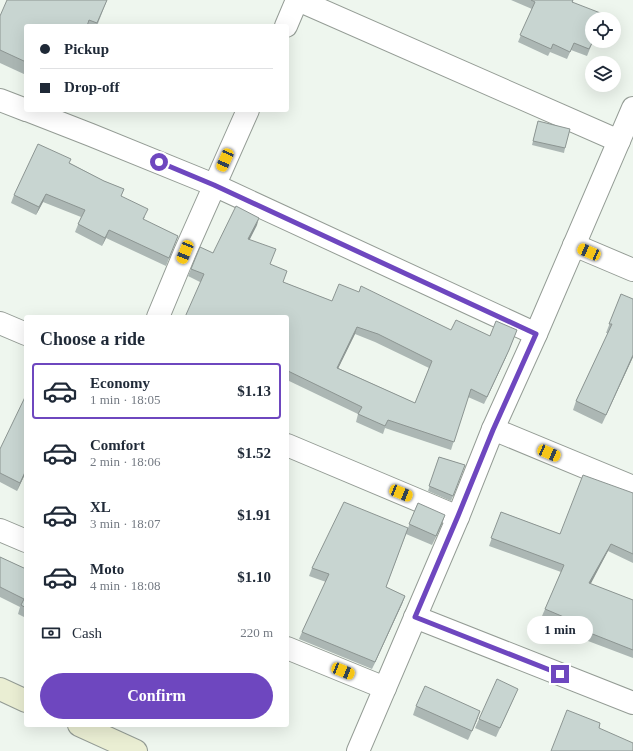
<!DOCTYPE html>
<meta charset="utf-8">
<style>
body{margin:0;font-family:"Times New Roman",serif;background:#f6f6f7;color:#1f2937;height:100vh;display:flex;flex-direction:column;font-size:15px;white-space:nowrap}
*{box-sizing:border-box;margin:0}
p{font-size:13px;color:#747a83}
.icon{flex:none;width:22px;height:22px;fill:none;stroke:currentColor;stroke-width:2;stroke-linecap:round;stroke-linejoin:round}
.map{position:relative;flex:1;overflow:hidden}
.details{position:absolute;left:24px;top:315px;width:265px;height:412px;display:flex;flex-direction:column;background:#fff;border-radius:4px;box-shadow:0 4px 16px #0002}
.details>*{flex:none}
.hud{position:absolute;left:24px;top:24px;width:265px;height:88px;border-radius:4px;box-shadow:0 4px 16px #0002;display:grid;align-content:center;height:88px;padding:0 16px;background:#fff}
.buttons{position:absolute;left:585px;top:12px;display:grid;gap:8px}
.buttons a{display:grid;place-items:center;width:36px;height:36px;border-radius:50%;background:#fff;box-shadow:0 4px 16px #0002;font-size:20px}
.end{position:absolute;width:18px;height:18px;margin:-9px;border:5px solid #6e47bf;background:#fff;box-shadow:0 0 0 2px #fff}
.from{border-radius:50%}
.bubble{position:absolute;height:28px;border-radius:14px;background:#fff;box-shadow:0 4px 16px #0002;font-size:13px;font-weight:700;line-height:28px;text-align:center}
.car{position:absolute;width:12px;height:24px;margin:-12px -6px;border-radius:5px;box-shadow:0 0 3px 1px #0007;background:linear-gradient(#f5c518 24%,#345 0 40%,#f5c518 0 76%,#345 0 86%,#f5c518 0)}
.hud b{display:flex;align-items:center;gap:14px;height:38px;font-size:15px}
.hud b+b{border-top:1px solid #e0e1e3}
.hud i{width:10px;height:10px;background:#1f2937}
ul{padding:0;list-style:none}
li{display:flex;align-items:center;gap:12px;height:56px;margin:0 8px 6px;padding:0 8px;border:2px solid transparent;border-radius:4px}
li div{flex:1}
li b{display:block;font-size:15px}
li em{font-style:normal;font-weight:700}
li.current{border-color:#6e47bf}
li>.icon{width:36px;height:36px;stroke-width:1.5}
h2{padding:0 16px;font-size:18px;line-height:48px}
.pay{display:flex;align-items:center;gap:10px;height:44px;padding:0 16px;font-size:15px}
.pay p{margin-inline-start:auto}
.action{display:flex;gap:8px;margin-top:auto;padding:8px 16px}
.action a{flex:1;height:46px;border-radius:24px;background:#6e47bf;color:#fff;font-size:16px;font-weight:700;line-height:46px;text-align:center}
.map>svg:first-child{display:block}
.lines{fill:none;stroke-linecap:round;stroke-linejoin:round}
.street-casing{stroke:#949c95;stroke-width:24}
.secondary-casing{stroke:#949c95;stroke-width:24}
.street{stroke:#fff;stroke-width:22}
.secondary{stroke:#eaeed3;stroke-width:22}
.wall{fill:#acb7b4;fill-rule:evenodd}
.shaded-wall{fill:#8c9592}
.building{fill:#c8d5d1;stroke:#8c9592;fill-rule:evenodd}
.route{stroke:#6e47bf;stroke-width:5}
</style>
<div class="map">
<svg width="633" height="751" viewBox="0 0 633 751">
<rect width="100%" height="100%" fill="#eef6ee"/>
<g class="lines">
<defs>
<g id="street">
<path d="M298,0L619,141"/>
<path d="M286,26L297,0"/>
<path d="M0,100L26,110"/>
<path d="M27,110L91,135L214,185L536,334"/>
<path d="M574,245L633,270"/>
<path d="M158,317L185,252L248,110"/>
<path d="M0,323L26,334"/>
<path d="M493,429L633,487"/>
<path d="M287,445L458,517"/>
<path d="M0,530L26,541"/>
<path d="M415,617L633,703"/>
<path d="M287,648L385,688"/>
<path d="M358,751L458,517L493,429L536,334L633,108"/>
</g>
<g id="secondary">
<path d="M0,689L26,701"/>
<path d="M79,725L136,751"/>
</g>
</defs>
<use href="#street" class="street-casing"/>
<use href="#secondary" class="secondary-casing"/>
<use href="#street" class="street"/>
<use href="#secondary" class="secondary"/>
</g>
<g class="wall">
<path d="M107,0L97,26H26V75L0,63V16Z"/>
<path d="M511,0H573V2L593,41L587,56L571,50L567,59L550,52L548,56L518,42L532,9Z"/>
<path d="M538,121L565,148L564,153L532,145Z"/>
<path d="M70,163L104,181L124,189L121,196L145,217L143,220L178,236L166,266L106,238L102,246L75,232L81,217L43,202L36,215L11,203L14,195Z"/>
<path d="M257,225L249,240L270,264L283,282L332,301L506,357L484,404L468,397L451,450L385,428L383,434L356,422L358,414L287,380V317L200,282L188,276L191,269L213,253ZM355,334L375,342L429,368L415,403L338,368Z"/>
<path d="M621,294L633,357L602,424L573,410L576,401L608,333H606Z"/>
<path d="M0,449L26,472L17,491L0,482Z"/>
<path d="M439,457L465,465L451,501L428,491Z"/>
<path d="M633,493V563L608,551L590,584L633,600V658L588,641L589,637L542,616L561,572L489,546L501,512L560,534Z"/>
<path d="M418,503L442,524L432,545L406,534L386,587L405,596L402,604L372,669L299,639L302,632L326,582L309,576L312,568L408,528Z"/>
<path d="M0,557L26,569V618L18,614L20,607L0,597Z"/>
<path d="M514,698L496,737L475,728L479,719Z"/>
<path d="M416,706L477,720L468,740L413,715Z"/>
</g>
<g class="shaded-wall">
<path d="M46,194L43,202L36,215L39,207Z"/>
<path d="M259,218L257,225L246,247L248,239Z"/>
<path d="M109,230L106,238L102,246L105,238Z"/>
<path d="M357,327L355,334L335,375L337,368Z"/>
<path d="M517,330L506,357L484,404L487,397Z"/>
<path d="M633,355V357L602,424L606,415Z"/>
<path d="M26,470V472L17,491L20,483Z"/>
<path d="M445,515L442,524L432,545L436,536Z"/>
<path d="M611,544L608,551L587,591L589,583Z"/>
<path d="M405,596L402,604L372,669L375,662Z"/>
<path d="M480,711L477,720L468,740L472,731Z"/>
</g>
<g class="building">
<path d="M7,0H107L97,23L89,20L87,26H26V62L0,50V16Z"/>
<path d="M531,0H573L572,2L603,14L601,19H592V41H593L589,49L574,43L570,52L553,44L551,49L520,35L535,2Z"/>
<path d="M538,121L570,129L565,148L533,141Z"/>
<path d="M38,144L71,159L69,163L104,181L124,189L121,196L148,209L143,219L178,236L169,258L109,230L105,238L78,224L85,210L46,194L39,207L14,195Z"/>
<path d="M236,206L259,218L248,239L276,249L270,264L287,271L283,282L332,301L339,284L359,292L361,286L451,330L456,320L490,336L496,321L517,330L509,350L487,397L471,389L454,442L388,420L385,426L358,414L362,407L288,371L287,373V317H185L204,274L191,269L200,247L213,253ZM357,327L378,334L432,361L415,403L337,368Z"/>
<path d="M621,294L633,299V355L606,415L576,401L612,324H609Z"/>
<path d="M26,395V470L20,483L0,473V449Z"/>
<path d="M439,457L465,465L453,496L429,486Z"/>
<path d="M583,475L633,493V554L611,544L589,583L633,600V650L590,633L592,629L545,609L564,565L491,538L501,512L560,534Z"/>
<path d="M344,502L408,528L386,587L405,596L375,662L302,632L329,574L312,568Z"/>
<path d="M418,503L445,515L436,536L409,524Z"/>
<path d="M0,557L26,569V608L21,605L24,599L0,587Z"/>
<path d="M497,679L518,689L500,728L479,719Z"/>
<path d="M425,686L480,711L472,731L416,706Z"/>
<path d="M567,710L600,723L599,728L633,743V751H551Z"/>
</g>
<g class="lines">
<path class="route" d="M159,162L214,185L536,334L493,430L458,516L415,617L560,674"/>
</g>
</svg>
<div class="buttons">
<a><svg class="icon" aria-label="locate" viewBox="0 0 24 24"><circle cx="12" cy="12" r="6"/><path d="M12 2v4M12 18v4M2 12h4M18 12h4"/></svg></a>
<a><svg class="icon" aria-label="layers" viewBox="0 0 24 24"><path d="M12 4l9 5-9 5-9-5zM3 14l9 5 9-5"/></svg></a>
</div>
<i class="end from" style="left:159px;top:162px"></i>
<i class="end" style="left:560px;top:674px"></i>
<div class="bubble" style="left:527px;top:616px;width:66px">1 min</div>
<i class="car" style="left:225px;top:160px;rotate:204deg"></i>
<i class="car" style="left:185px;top:252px;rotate:202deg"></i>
<i class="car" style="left:589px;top:252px;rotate:293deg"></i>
<i class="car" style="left:549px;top:453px;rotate:113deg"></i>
<i class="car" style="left:401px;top:493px;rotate:112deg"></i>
<i class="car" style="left:343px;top:671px;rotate:112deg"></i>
<div class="hud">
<b><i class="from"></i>Pickup</b>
<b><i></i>Drop-off</b>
</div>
<section class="details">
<h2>Choose a ride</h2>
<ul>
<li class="current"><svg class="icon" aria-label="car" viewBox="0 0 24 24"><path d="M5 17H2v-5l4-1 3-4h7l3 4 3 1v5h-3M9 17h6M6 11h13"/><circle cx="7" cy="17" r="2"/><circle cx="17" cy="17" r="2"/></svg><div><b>Economy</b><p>1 min · 18:05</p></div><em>$1.13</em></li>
<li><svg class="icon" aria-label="car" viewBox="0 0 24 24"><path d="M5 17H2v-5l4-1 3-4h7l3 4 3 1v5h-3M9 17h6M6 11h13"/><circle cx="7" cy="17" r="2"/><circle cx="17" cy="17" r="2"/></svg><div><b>Comfort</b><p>2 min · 18:06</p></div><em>$1.52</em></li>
<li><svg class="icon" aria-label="car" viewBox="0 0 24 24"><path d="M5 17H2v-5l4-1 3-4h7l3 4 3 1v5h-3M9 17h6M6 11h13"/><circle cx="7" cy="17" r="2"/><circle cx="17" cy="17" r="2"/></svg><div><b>XL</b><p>3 min · 18:07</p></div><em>$1.91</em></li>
<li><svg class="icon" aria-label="car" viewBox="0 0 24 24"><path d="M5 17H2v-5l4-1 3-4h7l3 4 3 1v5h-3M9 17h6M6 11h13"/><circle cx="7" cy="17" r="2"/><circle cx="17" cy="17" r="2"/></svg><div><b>Moto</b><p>4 min · 18:08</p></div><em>$1.10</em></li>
</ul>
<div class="pay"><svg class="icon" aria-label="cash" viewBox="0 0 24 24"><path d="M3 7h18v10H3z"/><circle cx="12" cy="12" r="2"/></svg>Cash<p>220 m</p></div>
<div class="action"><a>Confirm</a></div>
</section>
</div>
